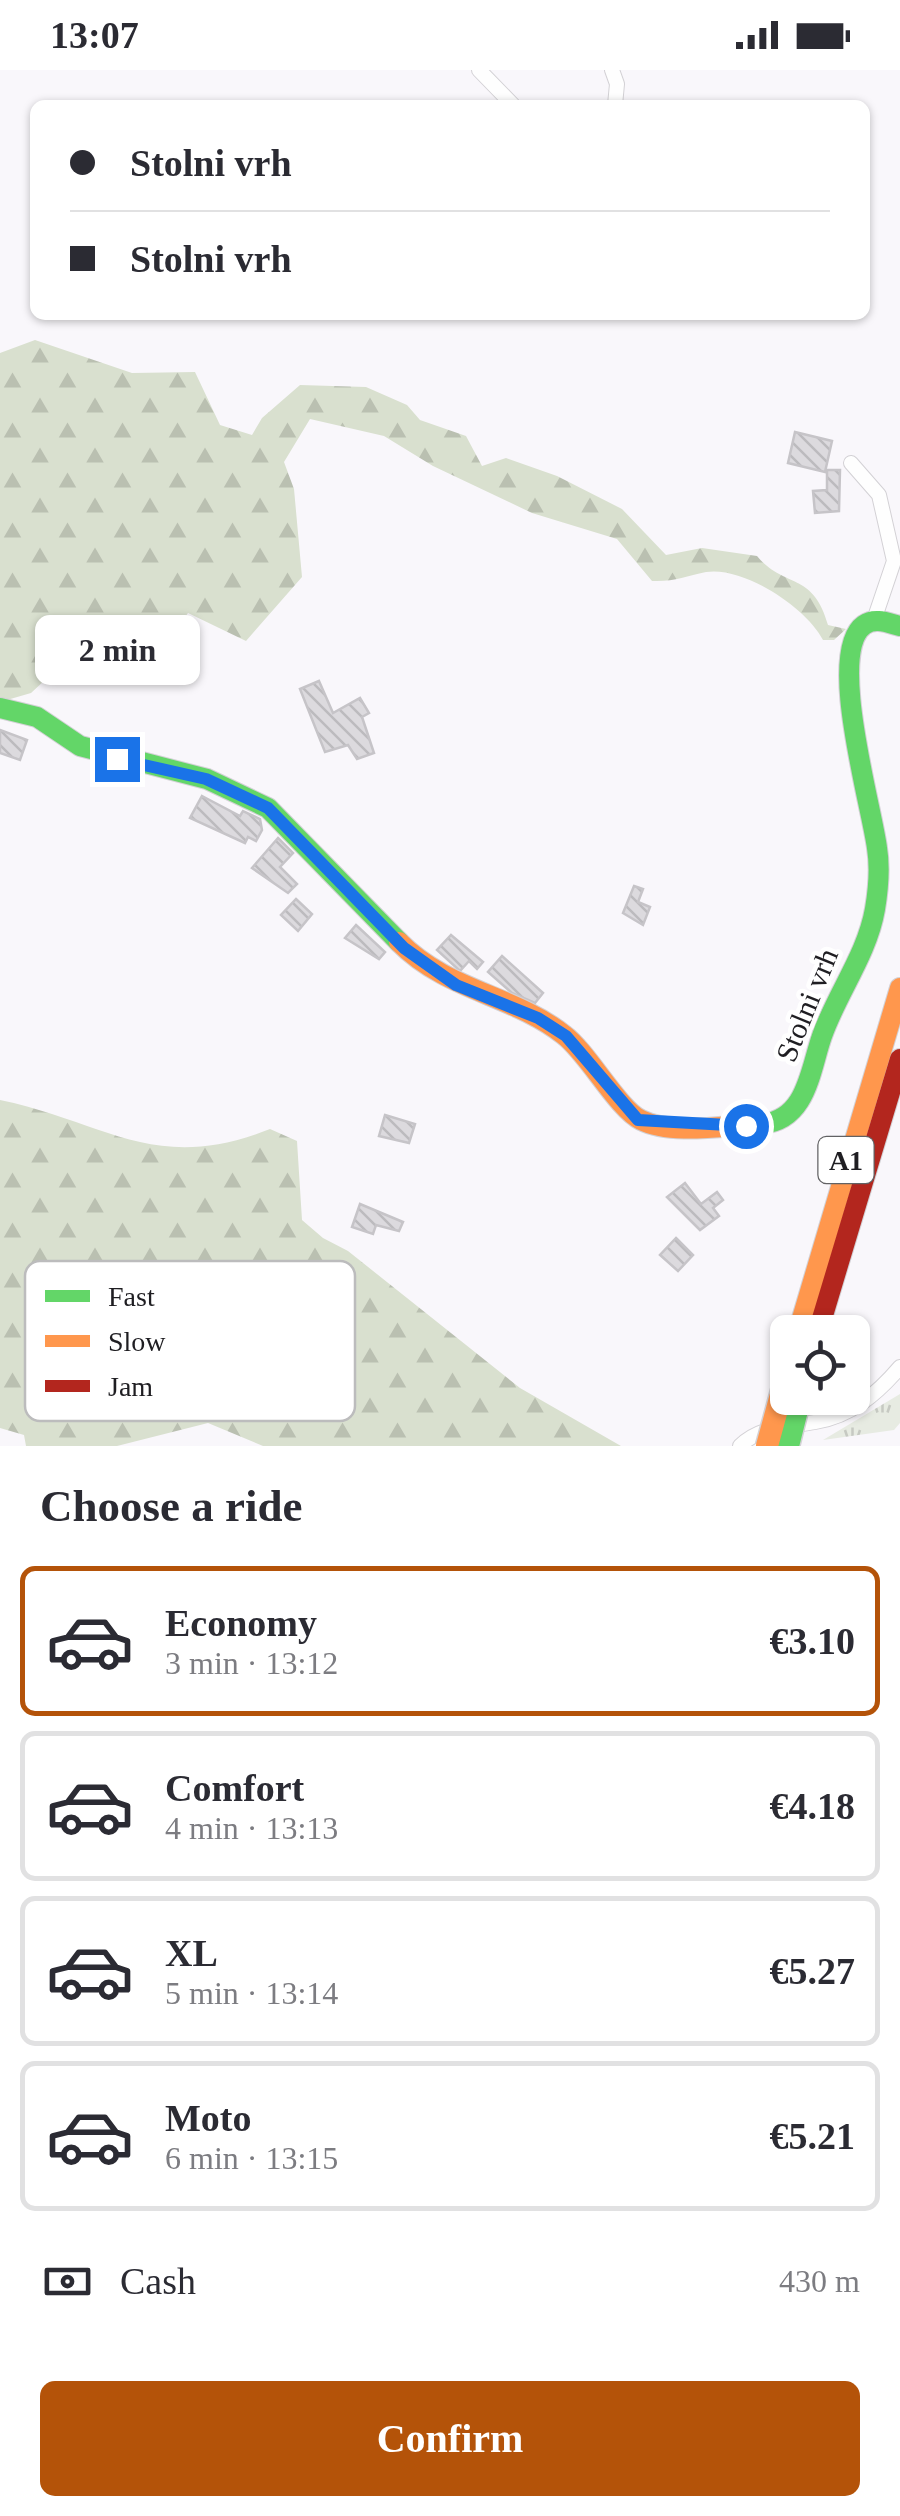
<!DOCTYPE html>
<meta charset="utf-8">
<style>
body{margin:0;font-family:Georgia,serif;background:#f2f2f3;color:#2b2b33;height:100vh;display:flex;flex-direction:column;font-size:38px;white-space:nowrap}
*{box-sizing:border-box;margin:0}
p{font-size:32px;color:#7c7c81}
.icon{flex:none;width:55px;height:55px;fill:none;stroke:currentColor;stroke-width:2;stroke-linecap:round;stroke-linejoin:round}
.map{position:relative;height:1376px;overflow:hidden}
.details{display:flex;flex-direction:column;background:#fff;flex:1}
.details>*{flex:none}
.guide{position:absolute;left:30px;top:30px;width:840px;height:220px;border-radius:15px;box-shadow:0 2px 8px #0004;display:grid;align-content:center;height:220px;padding:0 40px;background:#fff}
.controls{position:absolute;left:770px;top:1245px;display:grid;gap:20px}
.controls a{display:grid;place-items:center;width:100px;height:100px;border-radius:15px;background:#fff;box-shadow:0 2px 8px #0004;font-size:50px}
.end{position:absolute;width:45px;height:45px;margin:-22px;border:12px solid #1a73e8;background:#fff;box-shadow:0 0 0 5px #fff}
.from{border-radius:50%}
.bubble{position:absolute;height:70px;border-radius:15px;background:#fff;box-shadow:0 2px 8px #0004;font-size:32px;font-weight:600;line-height:70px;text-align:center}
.guide b{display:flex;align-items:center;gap:35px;height:95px;font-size:38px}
.guide b+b{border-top:2px solid #e1e1e2}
.guide i{width:25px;height:25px;background:#2b2b33}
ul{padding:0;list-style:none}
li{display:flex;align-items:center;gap:30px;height:150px;margin:0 20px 15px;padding:0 20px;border:5px solid #e1e1e2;border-radius:15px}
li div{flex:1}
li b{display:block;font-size:38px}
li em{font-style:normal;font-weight:600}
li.on{border-color:#b45309}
li>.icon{width:90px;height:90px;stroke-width:1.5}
h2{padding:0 40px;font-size:45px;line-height:120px}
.pay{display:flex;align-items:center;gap:25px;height:110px;padding:0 40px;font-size:38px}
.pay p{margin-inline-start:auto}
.cta{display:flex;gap:20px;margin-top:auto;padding:20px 40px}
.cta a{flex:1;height:115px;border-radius:15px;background:#b45309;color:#fff;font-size:40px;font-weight:600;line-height:115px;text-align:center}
.status{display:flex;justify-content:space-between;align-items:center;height:70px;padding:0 50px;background:#fff;direction:ltr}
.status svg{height:28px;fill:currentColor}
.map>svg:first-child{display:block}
.grass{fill:url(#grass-tufts)}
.forest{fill:url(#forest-firs)}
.building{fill:url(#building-back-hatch);stroke:#c6c4c8;stroke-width:2.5}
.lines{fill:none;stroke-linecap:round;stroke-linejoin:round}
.street-casing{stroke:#d3d1d5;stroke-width:16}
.fast-casing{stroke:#d3d1d5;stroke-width:22}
.slow-casing{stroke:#d3d1d5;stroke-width:22}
.jam-casing{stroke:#d3d1d5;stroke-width:22}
.street{stroke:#fefefe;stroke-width:14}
.fast{stroke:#63d668;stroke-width:20}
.slow{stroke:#ff974d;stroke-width:20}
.jam{stroke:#b3261e;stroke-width:20}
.fast-bridge-casing{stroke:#d3d1d5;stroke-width:25;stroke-linecap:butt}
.slow-bridge-casing{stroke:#d3d1d5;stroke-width:25;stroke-linecap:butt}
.fast-bridge{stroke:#63d668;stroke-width:22}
.slow-bridge{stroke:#ff974d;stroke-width:22}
.route{stroke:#1a73e8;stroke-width:12}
.labels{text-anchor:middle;stroke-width:9;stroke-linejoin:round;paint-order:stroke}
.shield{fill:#fff;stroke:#626264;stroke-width:2.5}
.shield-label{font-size:28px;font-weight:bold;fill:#1f1e22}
.street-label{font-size:30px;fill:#1f1e22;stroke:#fff}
.key{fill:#fff;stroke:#bcbcbd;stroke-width:2.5}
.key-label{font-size:28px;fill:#1f1e22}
</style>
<div class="status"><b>13:07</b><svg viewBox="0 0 49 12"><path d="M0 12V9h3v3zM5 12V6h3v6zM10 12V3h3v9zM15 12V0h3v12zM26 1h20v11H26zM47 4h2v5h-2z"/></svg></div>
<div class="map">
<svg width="900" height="1376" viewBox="0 0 900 1376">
<defs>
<pattern id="grass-tufts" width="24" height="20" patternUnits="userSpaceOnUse" patternTransform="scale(2.5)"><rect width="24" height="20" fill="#e7ebe2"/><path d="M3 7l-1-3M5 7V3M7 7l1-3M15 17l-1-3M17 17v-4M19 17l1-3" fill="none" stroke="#c6c9c2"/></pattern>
<pattern id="forest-firs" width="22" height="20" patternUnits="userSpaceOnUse" patternTransform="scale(2.5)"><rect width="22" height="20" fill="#d9e0cf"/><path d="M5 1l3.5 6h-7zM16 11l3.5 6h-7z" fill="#bac0b1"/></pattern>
<pattern id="building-back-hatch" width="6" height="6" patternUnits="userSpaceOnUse" patternTransform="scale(2.5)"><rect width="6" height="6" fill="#dcdade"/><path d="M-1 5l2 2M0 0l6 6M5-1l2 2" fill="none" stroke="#bcbbbe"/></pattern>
</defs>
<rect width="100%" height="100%" fill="#f9f7fb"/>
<path class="grass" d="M900,1324V1353L894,1360L823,1370Z"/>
<g class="forest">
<path d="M35,270L132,303L195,302L220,355L252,365L262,348L300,315L366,317L407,335L420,350L466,366L482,396L506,388L557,406L622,439L666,485L702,478L757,486C784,519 813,501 828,555L846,559L834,570H823C806,537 743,496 706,502C686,506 674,512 652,511L617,469L532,443L433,396L384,366L310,349L284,392L294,419L302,507L246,571L188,543L157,586L99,560L31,623L0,632V283Z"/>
<path d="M0,1030C106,1052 155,1105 270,1059L297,1071L302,1150L323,1168L348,1181L520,1318L621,1376H263L208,1353L117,1376H26L24,1365L0,1358Z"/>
</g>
<g class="building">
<path d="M795,362L832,371L825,402L788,393Z"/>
<path d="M827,400H840L839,441L815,443L813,421L827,420Z"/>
<path d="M319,611L333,643L360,628L369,643L362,647L374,683L357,689L348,675L325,682L300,619Z"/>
<path d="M0,660L27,670L20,690L0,683Z"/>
<path d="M202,726L240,746L243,741L260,749L262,760L256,771L248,767L245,773L190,748Z"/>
<path d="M278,768L293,783L280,797L297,814L288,823L252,798Z"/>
<path d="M634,816L643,819L638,832L650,837L643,855L623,843Z"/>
<path d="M296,829L312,844L298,861L281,845Z"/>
<path d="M356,855L385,882L379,889L345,868Z"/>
<path d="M451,865L483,892L477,899L469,891L460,901L437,880Z"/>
<path d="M502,886L543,923L535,933L512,923L488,902Z"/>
<path d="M385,1045L415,1054L409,1073L379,1066Z"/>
<path d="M685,1113L701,1134L717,1122L723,1130L713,1138L719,1146L700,1160L667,1127Z"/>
<path d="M360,1134L403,1152L399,1161L376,1155L373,1164L352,1157Z"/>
<path d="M676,1168L693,1185L678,1201L660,1185Z"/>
</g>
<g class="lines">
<defs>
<g id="street">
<path d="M479,0L513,35"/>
<path d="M612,0L617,14L615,35"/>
<path d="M851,393L879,425L894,491L874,550"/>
<path d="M740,1376C760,1356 788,1357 815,1352C851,1346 877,1324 900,1297"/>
</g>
<g id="fast">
<path d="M0,638L37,647L80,676L207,709L268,738L399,872"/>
<path d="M762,1054C807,1050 810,1000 822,966C837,923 867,885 875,839C878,821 880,796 877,778C872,737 826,582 864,555C875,547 888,553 900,556"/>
</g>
<g id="slow">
<path d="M399,872C447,921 514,925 564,965C588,983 618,1039 641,1050C673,1066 727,1055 762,1054"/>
<path d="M798,1262L900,918"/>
</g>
<path id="jam" d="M818,1262L900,989"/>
</defs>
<use href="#street" class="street-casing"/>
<use href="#fast" class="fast-casing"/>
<use href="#slow" class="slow-casing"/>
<use href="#jam" class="jam-casing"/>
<use href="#street" class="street"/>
<use href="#fast" class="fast"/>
<use href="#slow" class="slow"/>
<use href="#jam" class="jam"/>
<defs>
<path id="fast-bridge" d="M788,1376L800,1328"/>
<path id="slow-bridge" d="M767,1376L788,1299"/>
</defs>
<use href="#fast-bridge" class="fast-bridge-casing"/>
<use href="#slow-bridge" class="slow-bridge-casing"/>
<use href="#fast-bridge" class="fast-bridge"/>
<use href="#slow-bridge" class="slow-bridge"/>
</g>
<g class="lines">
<path class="route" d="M117,689L206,709L268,738L404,878L456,915L538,948L566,966L638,1050L746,1056"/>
</g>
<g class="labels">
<rect class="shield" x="818.5" y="1067" width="55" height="46" rx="8"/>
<g class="shield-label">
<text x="846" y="1100">A1</text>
</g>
<g class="street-label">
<text transform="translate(807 935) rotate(-68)" y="10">Stolni vrh</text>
</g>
</g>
<rect x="25" y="1191" width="330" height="160" rx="15" class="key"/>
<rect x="45" y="1220" width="45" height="12" fill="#63d668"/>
<rect x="45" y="1265" width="45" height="12" fill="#ff974d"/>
<rect x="45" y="1310" width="45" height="12" fill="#b3261e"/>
<g class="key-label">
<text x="108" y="1236">Fast</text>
<text x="108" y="1281">Slow</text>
<text x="108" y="1326">Jam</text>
</g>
</svg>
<div class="controls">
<a><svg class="icon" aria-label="locate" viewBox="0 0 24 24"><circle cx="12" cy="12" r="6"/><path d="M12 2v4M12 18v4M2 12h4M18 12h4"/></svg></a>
</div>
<i class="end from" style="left:746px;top:1056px"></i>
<i class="end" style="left:117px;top:689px"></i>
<div class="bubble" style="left:35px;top:545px;width:165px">2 min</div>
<div class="guide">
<b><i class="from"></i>Stolni vrh</b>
<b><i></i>Stolni vrh</b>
</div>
</div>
<section class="details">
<h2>Choose a ride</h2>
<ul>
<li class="on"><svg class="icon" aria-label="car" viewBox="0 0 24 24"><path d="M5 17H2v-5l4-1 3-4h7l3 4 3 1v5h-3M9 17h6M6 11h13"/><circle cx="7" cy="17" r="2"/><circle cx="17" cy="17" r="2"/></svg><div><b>Economy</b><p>3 min · 13:12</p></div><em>€3.10</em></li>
<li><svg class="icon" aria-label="car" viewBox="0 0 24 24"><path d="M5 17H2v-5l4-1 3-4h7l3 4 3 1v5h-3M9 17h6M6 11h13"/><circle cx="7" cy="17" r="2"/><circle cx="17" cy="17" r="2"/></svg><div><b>Comfort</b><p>4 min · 13:13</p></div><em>€4.18</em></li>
<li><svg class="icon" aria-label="car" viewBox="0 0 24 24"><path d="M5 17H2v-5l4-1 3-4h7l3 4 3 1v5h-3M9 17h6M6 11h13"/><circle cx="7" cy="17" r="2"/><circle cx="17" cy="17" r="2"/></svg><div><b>XL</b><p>5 min · 13:14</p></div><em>€5.27</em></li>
<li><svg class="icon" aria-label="car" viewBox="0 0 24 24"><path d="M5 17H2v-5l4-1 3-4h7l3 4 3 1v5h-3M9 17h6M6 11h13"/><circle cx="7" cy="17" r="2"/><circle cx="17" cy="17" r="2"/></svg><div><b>Moto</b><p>6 min · 13:15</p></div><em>€5.21</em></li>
</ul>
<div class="pay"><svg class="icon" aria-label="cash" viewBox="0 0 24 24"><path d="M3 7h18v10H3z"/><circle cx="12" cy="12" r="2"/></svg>Cash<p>430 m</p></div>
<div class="cta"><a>Confirm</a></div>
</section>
